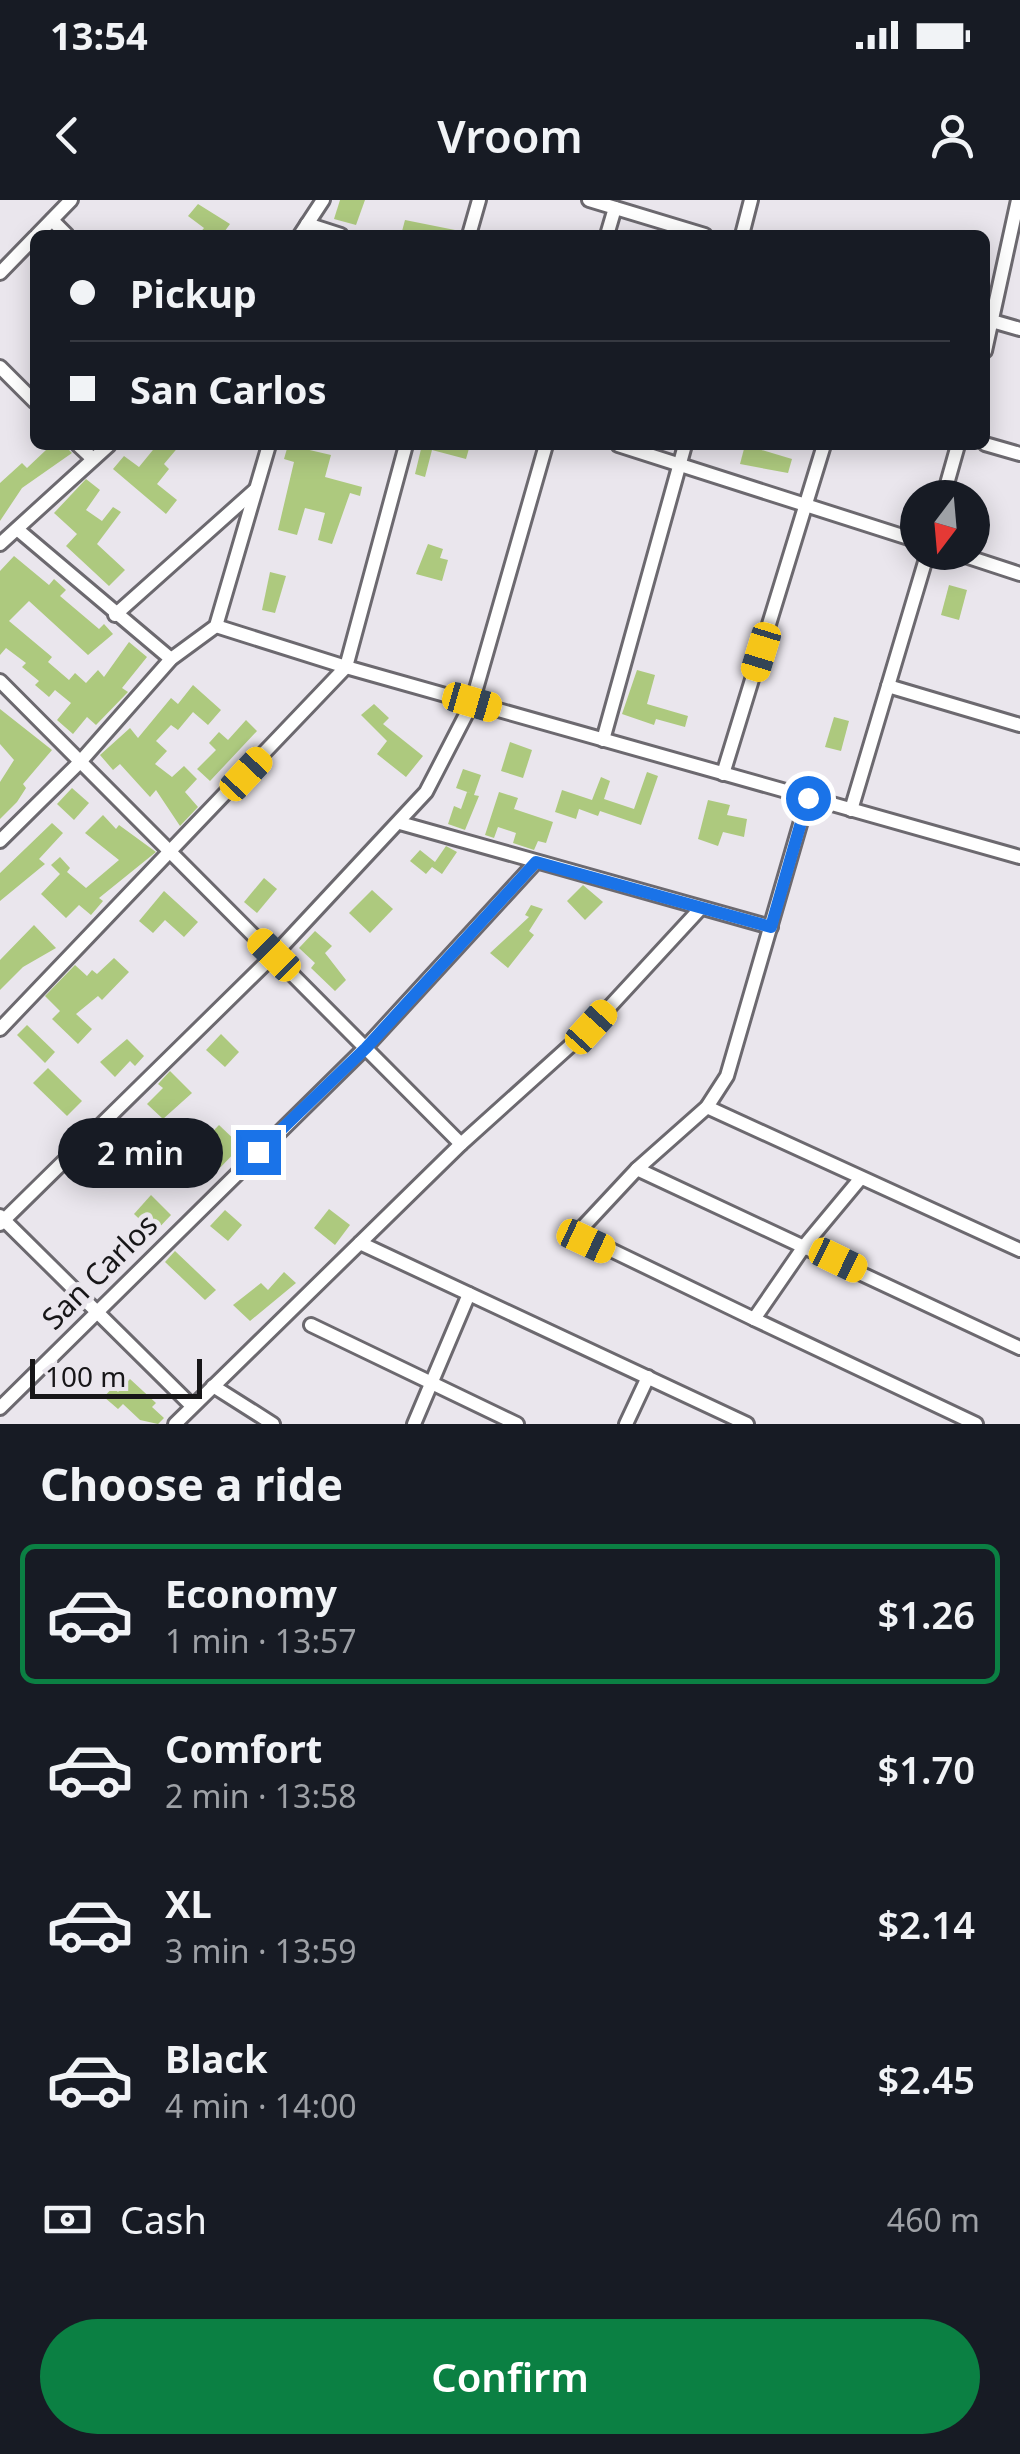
<!DOCTYPE html>
<meta charset="utf-8">
<style>
body{margin:0;font-family:"Noto Sans",sans-serif;background:#242831;color:#f1f3f6;height:100vh;display:flex;flex-direction:column;font-size:38px;white-space:nowrap}
*{box-sizing:border-box;margin:0}
p{font-size:32px;color:#9ea1a6}
.icon{flex:none;width:55px;height:55px;fill:none;stroke:currentColor;stroke-width:2;stroke-linecap:round;stroke-linejoin:round}
.map{position:relative;height:1224px;overflow:hidden}
.side{display:flex;flex-direction:column;background:#171b24;flex:1}
.side>*{flex:none}
.top-card{position:absolute;left:30px;top:30px;width:960px;height:220px;border-radius:15px;box-shadow:0 5px 25px #0003;display:grid;align-content:center;height:220px;padding:0 40px;background:#171b24}
.needle{width:65px;rotate:196deg}
.fabs{position:absolute;left:900px;top:280px;display:grid;gap:20px}
.fabs a{display:grid;place-items:center;width:90px;height:90px;border-radius:50%;background:#171b24;box-shadow:0 5px 25px #0003;font-size:50px}
.scale{position:absolute;left:30px;bottom:25px;width:172px;box-sizing:border-box;padding-left:10px;border:5px solid #171618;border-top:0;font-size:28px;line-height:35px;white-space:nowrap;color:#171618;-webkit-text-stroke:8px #eae6ed;paint-order:stroke}
.end{position:absolute;width:45px;height:45px;margin:-22px;border:12px solid #1a73e8;background:#fff;box-shadow:0 0 0 5px #fff}
.from{border-radius:50%}
.bubble{position:absolute;height:70px;border-radius:35px;background:#171b24;box-shadow:0 5px 25px #0003;font-size:32px;font-weight:600;line-height:70px;text-align:center}
.car{position:absolute;width:30px;height:60px;margin:-30px -15px;border-radius:12px;box-shadow:0 0 8px 2px #0007;background:linear-gradient(#f5c518 24%,#345 0 40%,#f5c518 0 76%,#345 0 86%,#f5c518 0)}
.top-card b{display:flex;align-items:center;gap:35px;height:95px;font-size:38px}
.top-card b+b{border-top:2px solid #363941}
.top-card i{width:25px;height:25px;background:#f1f3f6}
ul{padding:0;list-style:none}
li{display:flex;align-items:center;gap:30px;height:140px;margin:0 20px 15px;padding:0 20px;border:5px solid transparent;border-radius:15px}
li div{flex:1}
li b{display:block;font-size:38px}
li em{font-style:normal;font-weight:600}
li.current{border-color:#0b8043}
li>.icon{width:90px;height:90px;stroke-width:1.5}
h2{padding:0 40px;font-size:45px;line-height:120px}
.pay{display:flex;align-items:center;gap:25px;height:110px;padding:0 40px;font-size:38px}
.pay p{margin-inline-start:auto}
.primary-button{display:flex;gap:20px;margin-top:auto;padding:20px 40px}
.primary-button a{flex:1;height:115px;border-radius:60px;background:#0b8043;color:#fff;font-size:40px;font-weight:600;line-height:115px;text-align:center}
.status{display:flex;justify-content:space-between;align-items:center;height:70px;padding:0 50px;background:#171b24;direction:ltr}
.status svg{height:28px;fill:currentColor}
header{display:flex;justify-content:space-between;align-items:center;height:130px;padding:0 40px;background:#171b24;font-size:45px;font-weight:600}
.map>svg:first-child{display:block}
.building{fill:#adc97e}
.lines{fill:none;stroke-linecap:round;stroke-linejoin:round}
.minor-casing{stroke:#6c696f;stroke-width:18}
.minor{stroke:#fff;stroke-width:12}
.route{stroke:#1a73e8;stroke-width:12}
.labels{text-anchor:middle;stroke-width:10;stroke-linejoin:round;paint-order:stroke}
.street-label{font-size:30px;fill:#171618;stroke:#eae6ed}
</style>
<div class="status"><b>13:54</b><svg viewBox="0 0 49 12"><path d="M0 12V9h3v3zM5 12V6h3v6zM10 12V3h3v9zM15 12V0h3v12zM26 1h20v11H26zM47 4h2v5h-2z"/></svg></div>
<header><svg class="icon" aria-label="back" viewBox="0 0 24 24"><path d="M15 5l-7 7 7 7"/></svg>Vroom<svg class="icon" aria-label="person" viewBox="0 0 24 24"><circle cx="12" cy="8" r="4"/><path d="M4 21q1-7 8-7t8 7"/></svg></header>
<div class="map">
<svg width="1020" height="1224" viewBox="0 0 1020 1224">
<rect width="100%" height="100%" fill="#eae6ed"/>
<g class="building">
<path d="M340,0H365L356,25L334,19Z"/>
<path d="M198,4L230,24L222,35H198L204,28L188,16Z"/>
<path d="M405,20L460,31L459,35H401Z"/>
<path d="M42,245H64L72,253L22,288L0,321V283L22,263L27,268L46,250Z"/>
<path d="M157,245H180L164,264L169,269L157,284L177,300L166,314L113,269L124,256L139,267Z"/>
<path d="M288,245L331,255L325,277L362,287L360,296L350,293L332,344L318,340L325,313L305,308L297,335L278,330L294,262L284,259Z"/>
<path d="M422,245H470L466,259L432,250L425,277L415,274Z"/>
<path d="M745,245L792,259L788,273L740,264Z"/>
<path d="M86,279L100,290L86,310L102,321L113,307L121,312L97,344L125,370L109,386L66,346L77,334L54,313Z"/>
<path d="M428,344L443,349L440,358L448,360L442,381L416,374Z"/>
<path d="M14,356L49,385L54,379L66,390L60,396L99,429L104,424L113,434L88,455L29,401L9,421L52,457L48,462L69,480L75,473L86,483L98,470L104,477L129,442L147,457L122,488L128,492L96,525L87,517L73,534L57,520L71,503L55,490L49,497L35,485L39,481L22,467L26,463L6,448L0,455V371Z"/>
<path d="M270,372L286,376L275,413L262,410Z"/>
<path d="M949,385L967,390L959,420L941,415Z"/>
<path d="M637,470L655,475L647,504L688,516L685,527L656,519L654,525L622,514Z"/>
<path d="M193,485L221,510L208,525L193,512L178,530L171,525L156,541L167,551L155,564L172,577L184,566L197,579L185,592L198,607L180,626L156,590L150,597L120,564L113,570L100,555L130,528L138,538L171,498L178,504Z"/>
<path d="M374,504L389,518L383,524L423,556L406,577L377,554L387,541L361,515Z"/>
<path d="M0,509L52,550L23,584L26,588L17,602L0,619V582L14,560L0,544Z"/>
<path d="M834,517L849,521L841,551L825,547Z"/>
<path d="M246,520L257,531L210,581L197,569L216,550L209,543L219,532L228,540Z"/>
<path d="M510,542L532,550L523,578L501,571Z"/>
<path d="M463,569L481,575L474,595L479,596L465,630L448,624L454,606L461,609L467,592L473,594L456,588Z"/>
<path d="M647,572L658,576L641,625L600,611L598,616L579,609L576,619L555,612L562,590L592,600L601,577L610,581L604,599L634,609Z"/>
<path d="M72,588L89,603L74,620L57,604Z"/>
<path d="M499,592L518,598L514,609L553,622L546,643L538,641L534,650L513,643L516,633L498,627L494,638L485,635Z"/>
<path d="M708,600L730,605L727,615L747,619L744,637L723,632L718,646L698,639Z"/>
<path d="M103,615L116,629L119,625L156,652L99,698L103,701L91,715L79,705L66,718L41,694L60,674L51,665L60,657L70,668L67,672L86,688L119,660L85,633Z"/>
<path d="M52,623L63,633L39,659L45,664L0,701V673Z"/>
<path d="M446,646L457,652L442,674L432,667L426,674L410,661L420,650L435,662Z"/>
<path d="M264,678L277,689L257,713L244,702Z"/>
<path d="M583,685L603,702L585,720L567,701Z"/>
<path d="M372,690L393,709L370,733L349,713Z"/>
<path d="M164,691L198,722L184,737L165,720L153,733L139,721Z"/>
<path d="M531,705L543,709L529,731L534,735L508,768L490,753L529,717L525,715Z"/>
<path d="M34,725L56,748L23,767L0,790V760Z"/>
<path d="M315,731L332,746L325,753L346,780L335,791L311,768L315,763L299,748Z"/>
<path d="M114,758L129,772L102,800L98,796L76,814L92,829L78,844L52,819L60,811L45,796L75,765L87,776L92,770L97,774Z"/>
<path d="M27,825L55,852L45,863L17,835Z"/>
<path d="M221,834L239,852L225,867L206,850Z"/>
<path d="M127,839L144,856L135,866L130,861L115,877L100,862Z"/>
<path d="M48,868L82,901L67,916L33,883Z"/>
<path d="M170,871L192,893L163,919L147,904L163,888L158,884Z"/>
<path d="M219,925L241,946L215,973L193,952Z"/>
<path d="M151,995L171,1015L154,1033L134,1014Z"/>
<path d="M329,1009L350,1025L335,1045L314,1028Z"/>
<path d="M225,1010L242,1025L228,1041L210,1026Z"/>
<path d="M175,1051L216,1090L205,1100L165,1062Z"/>
<path d="M284,1072L296,1083L250,1121L233,1105L261,1083L268,1090Z"/>
<path d="M130,1179L156,1203L152,1207L164,1218L158,1224L140,1220L123,1204L118,1209L104,1197L113,1187L118,1192Z"/>
</g>
<g class="lines">
<defs>
<g id="minor">
<path d="M589,0L705,35"/>
<path d="M52,20L67,35"/>
<path d="M307,24L341,35"/>
<path d="M37,35L71,0"/>
<path d="M300,35L323,0"/>
<path d="M469,35L479,0"/>
<path d="M607,35L615,8"/>
<path d="M742,35L751,0"/>
<path d="M0,73L35,37"/>
<path d="M985,119L1020,129"/>
<path d="M985,151L1018,0"/>
<path d="M0,167L35,202"/>
<path d="M985,244L1020,254"/>
<path d="M78,245L93,259"/>
<path d="M618,245L918,341"/>
<path d="M943,298L958,245"/>
<path d="M17,329L171,459"/>
<path d="M0,344L109,245"/>
<path d="M953,352L1020,374"/>
<path d="M115,415L255,290"/>
<path d="M216,426L346,467L1020,657"/>
<path d="M0,481L461,944"/>
<path d="M888,486L1020,525"/>
<path d="M603,540L685,245"/>
<path d="M723,574L824,245"/>
<path d="M808,597L727,876L707,907L637,969L1020,1148"/>
<path d="M851,610L928,352"/>
<path d="M400,623L771,727"/>
<path d="M0,641L80,562L171,459L216,426L269,245"/>
<path d="M0,829L346,467L406,245"/>
<path d="M707,907L1020,1050"/>
<path d="M637,969L581,1029L582,1036L754,1119L805,1045L860,979"/>
<path d="M0,1016L192,1206"/>
<path d="M0,1024L274,755L426,592L472,503L546,245"/>
<path d="M360,1043L747,1224"/>
<path d="M754,1119L976,1224"/>
<path d="M311,1125L517,1224"/>
<path d="M213,1186L273,1224"/>
<path d="M0,1208L365,848L536,662"/>
<path d="M175,1224L461,944L591,827L700,709"/>
<path d="M414,1224L469,1094"/>
<path d="M626,1224L648,1177"/>
</g>
</defs>
<use href="#minor" class="minor-casing"/>
<use href="#minor" class="minor"/>
</g>
<g class="lines">
<path class="route" d="M258,952L366,848L536,662L771,727L808,598"/>
</g>
<g class="labels">
<g class="street-label">
<text transform="translate(100 1072) rotate(-45)" y="10">San Carlos</text>
</g>
</g>
</svg>
<div class="fabs">
<a><svg class="needle" viewBox="-14 -14 28 28"><path d="M0-13l5 13h-10z" fill="#e53935"/><path d="M0 13l5-13h-10z" fill="#9ea1a6"/></svg></a>
</div>
<div class="scale">100 m</div>
<i class="end from" style="left:808px;top:598px"></i>
<i class="end" style="left:258px;top:952px"></i>
<div class="bubble" style="left:58px;top:918px;width:165px">2 min</div>
<i class="car" style="left:761px;top:452px;rotate:197deg"></i>
<i class="car" style="left:472px;top:502px;rotate:106deg"></i>
<i class="car" style="left:246px;top:574px;rotate:43deg"></i>
<i class="car" style="left:274px;top:755px;rotate:315deg"></i>
<i class="car" style="left:591px;top:827px;rotate:42deg"></i>
<i class="car" style="left:586px;top:1041px;rotate:115deg"></i>
<i class="car" style="left:838px;top:1060px;rotate:116deg"></i>
<div class="top-card">
<b><i class="from"></i>Pickup</b>
<b><i></i>San Carlos</b>
</div>
</div>
<section class="side">
<h2>Choose a ride</h2>
<ul>
<li class="current"><svg class="icon" aria-label="car" viewBox="0 0 24 24"><path d="M5 17H2v-5l4-1 3-4h7l3 4 3 1v5h-3M9 17h6M6 11h13"/><circle cx="7" cy="17" r="2"/><circle cx="17" cy="17" r="2"/></svg><div><b>Economy</b><p>1 min · 13:57</p></div><em>$1.26</em></li>
<li><svg class="icon" aria-label="car" viewBox="0 0 24 24"><path d="M5 17H2v-5l4-1 3-4h7l3 4 3 1v5h-3M9 17h6M6 11h13"/><circle cx="7" cy="17" r="2"/><circle cx="17" cy="17" r="2"/></svg><div><b>Comfort</b><p>2 min · 13:58</p></div><em>$1.70</em></li>
<li><svg class="icon" aria-label="car" viewBox="0 0 24 24"><path d="M5 17H2v-5l4-1 3-4h7l3 4 3 1v5h-3M9 17h6M6 11h13"/><circle cx="7" cy="17" r="2"/><circle cx="17" cy="17" r="2"/></svg><div><b>XL</b><p>3 min · 13:59</p></div><em>$2.14</em></li>
<li><svg class="icon" aria-label="car" viewBox="0 0 24 24"><path d="M5 17H2v-5l4-1 3-4h7l3 4 3 1v5h-3M9 17h6M6 11h13"/><circle cx="7" cy="17" r="2"/><circle cx="17" cy="17" r="2"/></svg><div><b>Black</b><p>4 min · 14:00</p></div><em>$2.45</em></li>
</ul>
<div class="pay"><svg class="icon" aria-label="cash" viewBox="0 0 24 24"><path d="M3 7h18v10H3z"/><circle cx="12" cy="12" r="2"/></svg>Cash<p>460 m</p></div>
<div class="primary-button"><a>Confirm</a></div>
</section>
